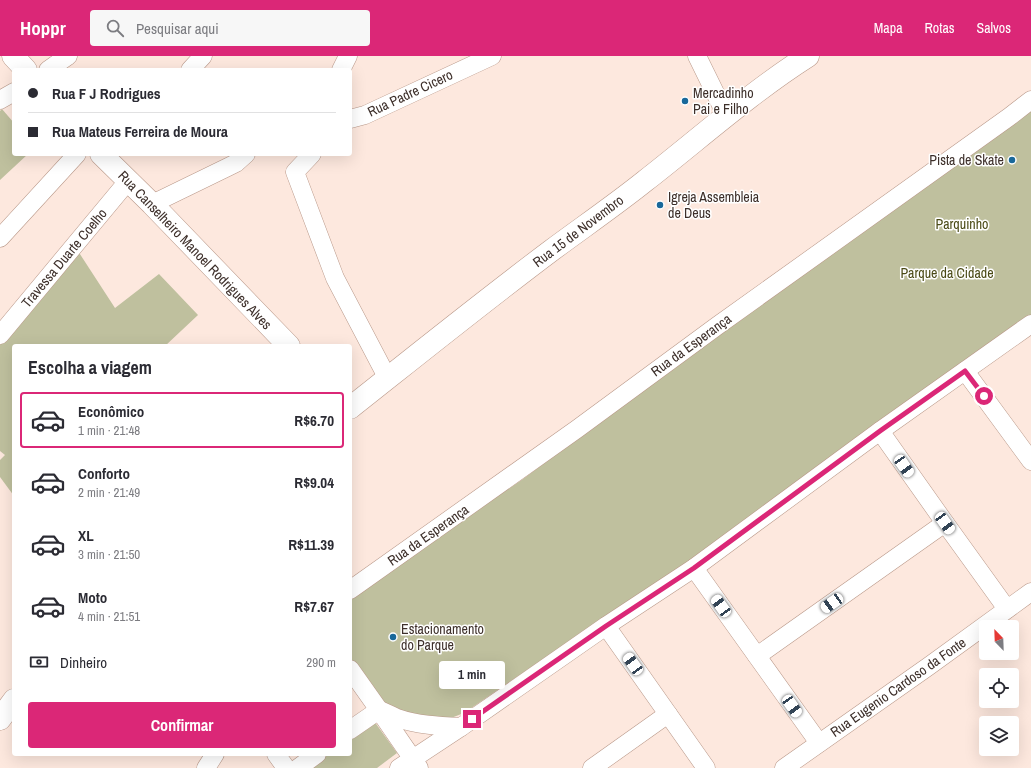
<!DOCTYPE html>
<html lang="pt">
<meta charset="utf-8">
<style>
body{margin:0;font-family:"Archivo Narrow",sans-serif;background:#f7f7f7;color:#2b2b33;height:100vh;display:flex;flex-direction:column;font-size:15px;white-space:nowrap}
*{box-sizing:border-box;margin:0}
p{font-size:13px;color:#7c7c81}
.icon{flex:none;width:22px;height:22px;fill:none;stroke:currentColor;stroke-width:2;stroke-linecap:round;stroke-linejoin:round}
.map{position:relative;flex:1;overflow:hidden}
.sheet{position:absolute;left:12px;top:288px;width:340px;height:412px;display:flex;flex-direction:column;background:#fff;border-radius:4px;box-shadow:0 4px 16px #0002}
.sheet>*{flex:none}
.banner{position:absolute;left:12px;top:12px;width:340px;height:88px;border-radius:4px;box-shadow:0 4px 16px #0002;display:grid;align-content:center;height:88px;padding:0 16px;background:#fff}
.needle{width:26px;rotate:337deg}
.tools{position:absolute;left:979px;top:564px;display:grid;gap:8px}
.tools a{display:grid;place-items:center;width:40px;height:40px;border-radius:4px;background:#fff;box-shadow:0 4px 16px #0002;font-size:20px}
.end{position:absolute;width:18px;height:18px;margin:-9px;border:5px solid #db2777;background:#fff;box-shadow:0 0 0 2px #fff}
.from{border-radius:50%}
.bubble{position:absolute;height:28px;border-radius:4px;background:#fff;box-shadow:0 4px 16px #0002;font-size:13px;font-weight:800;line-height:28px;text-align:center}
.car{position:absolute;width:12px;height:24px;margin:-12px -6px;border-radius:5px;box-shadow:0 0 3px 1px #0007;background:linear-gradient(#fff 24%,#345 0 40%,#fff 0 76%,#345 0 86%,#fff 0)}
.banner b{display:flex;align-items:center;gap:14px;height:38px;font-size:15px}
.banner b+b{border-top:1px solid #e1e1e2}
.banner i{width:10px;height:10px;background:#2b2b33}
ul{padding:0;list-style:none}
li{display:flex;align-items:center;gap:12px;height:56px;margin:0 8px 6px;padding:0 8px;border:2px solid transparent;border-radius:4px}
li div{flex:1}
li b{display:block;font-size:15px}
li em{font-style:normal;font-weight:800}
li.active{border-color:#db2777}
li>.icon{width:36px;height:36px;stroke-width:1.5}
h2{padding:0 16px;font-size:18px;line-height:48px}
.pay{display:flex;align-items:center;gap:10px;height:44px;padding:0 16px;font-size:15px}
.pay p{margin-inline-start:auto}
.cta{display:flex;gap:8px;margin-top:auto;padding:8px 16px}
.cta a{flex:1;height:46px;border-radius:4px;background:#db2777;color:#fff;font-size:16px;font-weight:800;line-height:46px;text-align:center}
header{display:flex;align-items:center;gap:24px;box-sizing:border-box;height:56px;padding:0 20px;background:#db2777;color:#fff}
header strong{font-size:19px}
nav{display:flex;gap:22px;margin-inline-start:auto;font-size:14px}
.search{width:280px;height:36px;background:#f7f7f7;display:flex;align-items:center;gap:10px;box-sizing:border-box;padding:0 14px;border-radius:4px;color:#7c7c81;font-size:15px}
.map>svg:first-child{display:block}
.green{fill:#bfc09e}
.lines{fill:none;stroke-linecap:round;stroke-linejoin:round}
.minor-casing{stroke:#b99889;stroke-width:19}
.major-casing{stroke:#b99889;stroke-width:23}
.minor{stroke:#fff;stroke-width:18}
.major{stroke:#fff;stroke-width:22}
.route{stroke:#db2777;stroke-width:5}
.poi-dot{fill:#19689a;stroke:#fff;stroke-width:1.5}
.labels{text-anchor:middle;stroke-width:3;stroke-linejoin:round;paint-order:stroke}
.street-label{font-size:14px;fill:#3d2f2a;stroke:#fff}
.poi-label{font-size:14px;fill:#3d2f2a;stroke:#fff;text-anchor:start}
.park-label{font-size:14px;fill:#4a4a16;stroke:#fff}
</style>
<header>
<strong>Hoppr</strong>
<div class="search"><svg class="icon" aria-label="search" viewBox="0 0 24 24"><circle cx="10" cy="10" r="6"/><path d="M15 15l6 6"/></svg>Pesquisar aqui</div>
<nav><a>Mapa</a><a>Rotas</a><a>Salvos</a></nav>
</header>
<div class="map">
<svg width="1031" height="712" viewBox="0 0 1031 712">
<rect width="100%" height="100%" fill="#fde8de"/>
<g class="green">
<path d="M1031,50V261L702,499L590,571L464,657L451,662L420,663L381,645L350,602V540L523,423L715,280Z"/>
<path d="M2,53L14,67V98H28L0,124V55Z"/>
<path d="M76,192L115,252L159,218L198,259L165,290H14V440L0,421V404L5,399L0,395V289Z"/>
<path d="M374,665L397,697L377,712H310L329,698H350V683Z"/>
</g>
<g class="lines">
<defs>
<g id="minor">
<path d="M697,0L726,59"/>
<path d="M48,14L68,0"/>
<path d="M190,14L203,0"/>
<path d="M341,14L348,0"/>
<path d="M0,44L14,36"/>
<path d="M350,63L365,59L492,0"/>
<path d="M312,98L295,116L335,222L388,323"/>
<path d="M152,148L228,111L236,107L246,98"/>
<path d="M0,182L77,98"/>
<path d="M0,279L128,125"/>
<path d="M965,315L1031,405"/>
<path d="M880,375L945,467L1007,553"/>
<path d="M694,512L819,687"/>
<path d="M350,534L577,373L717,270L1009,61L1031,44"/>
<path d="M606,570L706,712"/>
<path d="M757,600L945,467"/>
<path d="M350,613L379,654L419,712"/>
<path d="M350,674L379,654C385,656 391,659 397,662C417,669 439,670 461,671"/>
<path d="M276,698L286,712"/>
<path d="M206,712L215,698"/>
<path d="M298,712L317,698"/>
<path d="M399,712L461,671L606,570L694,512L880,375L1031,268"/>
<path d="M592,712L668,658"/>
<path d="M784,712L929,610L1031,536"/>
</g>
<g id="major">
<path d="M13,0L26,14"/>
<path d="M101,98L152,148L289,290"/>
<path d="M350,352C417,299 484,245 552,194C583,171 615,149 645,125C699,83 750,37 808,0"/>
<path d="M0,663L14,644"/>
</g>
</defs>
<use href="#minor" class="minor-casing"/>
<use href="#major" class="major-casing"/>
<use href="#minor" class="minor"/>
<use href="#major" class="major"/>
</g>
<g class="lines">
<path class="route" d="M472,663L606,570L694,512L880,375L965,315L984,340"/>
</g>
<g class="poi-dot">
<circle cx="685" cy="45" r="4"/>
<circle cx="1012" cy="104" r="4"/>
<circle cx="660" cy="149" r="4"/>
<circle cx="393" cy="581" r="4"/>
</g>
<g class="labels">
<g class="street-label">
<text transform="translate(410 37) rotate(-25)" y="5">Rua Padre Cicero</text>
<text transform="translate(578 175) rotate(-37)" y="5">Rua 15 de Novembro</text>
<text transform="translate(195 194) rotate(46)" y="5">Rua Canselheiro Manoel Rodrigues Alves</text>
<text transform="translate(64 202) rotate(-50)" y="5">Travessa Duarte Coelho</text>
<text transform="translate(691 289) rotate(-36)" y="5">Rua da Esperança</text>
<text transform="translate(428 479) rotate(-35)" y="5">Rua da Esperança</text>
<text transform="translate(898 631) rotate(-35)" y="5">Rua Eugenio Cardoso da Fonte</text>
</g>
<g class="poi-label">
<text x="693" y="42">Mercadinho<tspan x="693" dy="16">Pai e Filho</tspan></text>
<text x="1004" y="109" text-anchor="end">Pista de Skate</text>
<text x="668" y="146">Igreja Assembleia<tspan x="668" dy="16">de Deus</tspan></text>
<text x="401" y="578">Estacionamento<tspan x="401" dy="16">do Parque</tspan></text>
</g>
<g class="park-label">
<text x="962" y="173">Parquinho</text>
<text x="947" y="222">Parque da Cidade</text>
</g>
</g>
</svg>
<div class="tools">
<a><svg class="needle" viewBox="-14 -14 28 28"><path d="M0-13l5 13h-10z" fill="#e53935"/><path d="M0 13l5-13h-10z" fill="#7c7c81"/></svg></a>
<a><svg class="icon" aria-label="locate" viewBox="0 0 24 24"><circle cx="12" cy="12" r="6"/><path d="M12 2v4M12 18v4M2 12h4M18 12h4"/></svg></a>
<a><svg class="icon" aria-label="layers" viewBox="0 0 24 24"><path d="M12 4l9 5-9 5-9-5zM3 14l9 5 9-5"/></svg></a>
</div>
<i class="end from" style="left:984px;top:340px"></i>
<i class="end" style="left:472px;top:663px"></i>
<div class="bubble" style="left:439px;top:605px;width:66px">1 min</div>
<i class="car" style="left:904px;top:410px;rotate:145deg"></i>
<i class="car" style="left:945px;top:467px;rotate:144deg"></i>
<i class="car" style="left:832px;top:547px;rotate:235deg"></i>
<i class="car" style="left:721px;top:550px;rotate:324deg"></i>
<i class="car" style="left:633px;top:608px;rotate:324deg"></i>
<i class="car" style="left:792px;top:650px;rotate:145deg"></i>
<div class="banner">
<b><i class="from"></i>Rua F J Rodrigues</b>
<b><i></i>Rua Mateus Ferreira de Moura</b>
</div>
<section class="sheet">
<h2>Escolha a viagem</h2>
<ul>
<li class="active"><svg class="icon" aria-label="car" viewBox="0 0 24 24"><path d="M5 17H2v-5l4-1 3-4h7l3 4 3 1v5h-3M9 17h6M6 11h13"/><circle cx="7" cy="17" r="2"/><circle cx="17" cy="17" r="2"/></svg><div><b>Econômico</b><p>1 min · 21:48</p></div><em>R$6.70</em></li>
<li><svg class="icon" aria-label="car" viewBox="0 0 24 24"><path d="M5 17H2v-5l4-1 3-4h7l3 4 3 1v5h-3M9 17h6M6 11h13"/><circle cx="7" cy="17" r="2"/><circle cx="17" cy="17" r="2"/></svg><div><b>Conforto</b><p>2 min · 21:49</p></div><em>R$9.04</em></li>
<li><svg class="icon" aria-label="car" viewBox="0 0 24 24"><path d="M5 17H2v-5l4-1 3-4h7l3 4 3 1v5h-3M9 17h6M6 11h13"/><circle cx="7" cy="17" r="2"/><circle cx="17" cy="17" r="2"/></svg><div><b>XL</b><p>3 min · 21:50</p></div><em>R$11.39</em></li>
<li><svg class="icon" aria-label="car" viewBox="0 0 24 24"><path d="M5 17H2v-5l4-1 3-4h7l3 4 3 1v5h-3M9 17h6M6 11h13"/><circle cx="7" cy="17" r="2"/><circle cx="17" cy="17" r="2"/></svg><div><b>Moto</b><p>4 min · 21:51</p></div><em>R$7.67</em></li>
</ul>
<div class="pay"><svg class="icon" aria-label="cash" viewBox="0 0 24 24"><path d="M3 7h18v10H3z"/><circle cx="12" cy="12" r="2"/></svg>Dinheiro<p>290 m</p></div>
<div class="cta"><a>Confirmar</a></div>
</section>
</div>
